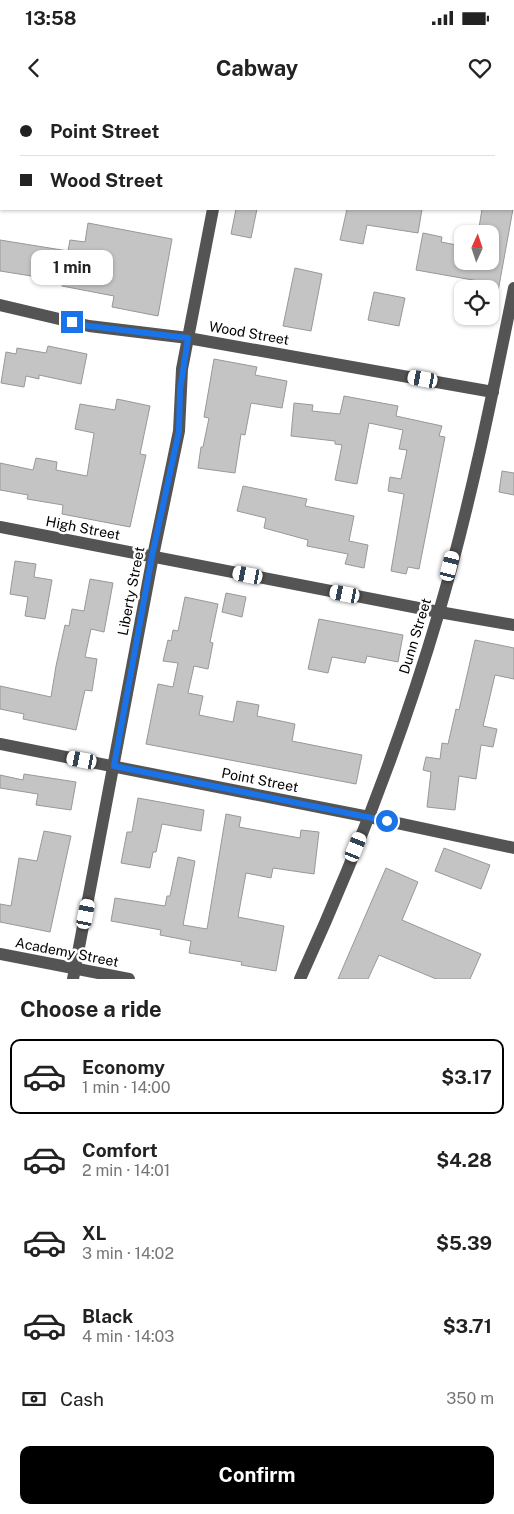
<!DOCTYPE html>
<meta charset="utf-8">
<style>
body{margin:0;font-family:"Public Sans",sans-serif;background:#f2f2f2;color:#222;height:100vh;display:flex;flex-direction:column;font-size:19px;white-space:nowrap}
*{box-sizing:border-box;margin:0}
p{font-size:16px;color:#767676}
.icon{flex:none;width:28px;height:28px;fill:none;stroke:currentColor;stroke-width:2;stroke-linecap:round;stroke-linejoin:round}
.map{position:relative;height:879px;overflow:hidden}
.panel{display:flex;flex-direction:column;background:#fff;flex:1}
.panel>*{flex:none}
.banner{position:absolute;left:0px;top:0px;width:515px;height:110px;box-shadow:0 1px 4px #0004;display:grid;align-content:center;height:110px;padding:0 20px;background:#fff}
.needle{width:32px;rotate:3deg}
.fabs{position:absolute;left:454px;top:125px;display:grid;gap:10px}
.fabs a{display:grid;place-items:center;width:45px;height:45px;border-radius:10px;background:#fff;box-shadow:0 1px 4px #0004;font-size:25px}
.end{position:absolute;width:22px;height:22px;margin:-11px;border:6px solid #1a73e8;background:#fff;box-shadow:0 0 0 2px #fff}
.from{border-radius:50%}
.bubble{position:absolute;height:35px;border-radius:10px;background:#fff;box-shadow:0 1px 4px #0004;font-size:16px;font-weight:700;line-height:35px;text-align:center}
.car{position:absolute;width:15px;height:30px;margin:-15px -8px;border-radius:6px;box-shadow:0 0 4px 1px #0007;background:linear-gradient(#fff 24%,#345 0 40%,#fff 0 76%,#345 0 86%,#fff 0)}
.banner b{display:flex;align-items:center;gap:18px;height:48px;font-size:19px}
.banner b+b{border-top:1px solid #e0e0e0}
.banner i{width:12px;height:12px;background:#222}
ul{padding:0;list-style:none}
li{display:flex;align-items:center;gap:15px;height:75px;margin:0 10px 8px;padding:0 10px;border:2px solid transparent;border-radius:10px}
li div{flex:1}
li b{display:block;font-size:19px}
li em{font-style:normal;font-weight:700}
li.current{border-color:#000}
li>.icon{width:45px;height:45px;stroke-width:1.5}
h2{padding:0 20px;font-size:22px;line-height:60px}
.pay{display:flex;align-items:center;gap:12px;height:55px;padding:0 20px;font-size:19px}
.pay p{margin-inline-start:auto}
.button{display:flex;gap:10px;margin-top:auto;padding:10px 20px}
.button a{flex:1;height:58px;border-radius:10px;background:#000;color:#fff;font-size:20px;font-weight:700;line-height:58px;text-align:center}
.status{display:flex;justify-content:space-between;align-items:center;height:35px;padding:0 25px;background:#fff;direction:ltr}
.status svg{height:14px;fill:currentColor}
header{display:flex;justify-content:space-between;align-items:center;height:65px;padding:0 20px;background:#fff;font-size:22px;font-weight:700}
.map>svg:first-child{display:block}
.building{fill:#c4c4c4;stroke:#989898}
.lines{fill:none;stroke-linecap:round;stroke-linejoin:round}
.minor{stroke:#545454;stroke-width:12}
.route{stroke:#1a73e8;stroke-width:6}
.labels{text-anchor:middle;stroke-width:5;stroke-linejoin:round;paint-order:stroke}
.street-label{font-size:14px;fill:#000;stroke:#fff}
</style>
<div class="status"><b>13:58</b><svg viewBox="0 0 49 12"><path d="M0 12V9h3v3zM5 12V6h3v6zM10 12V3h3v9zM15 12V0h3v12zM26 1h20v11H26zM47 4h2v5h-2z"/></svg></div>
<header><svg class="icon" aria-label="back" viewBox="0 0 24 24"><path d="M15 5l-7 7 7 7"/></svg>Cabway<svg class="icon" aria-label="heart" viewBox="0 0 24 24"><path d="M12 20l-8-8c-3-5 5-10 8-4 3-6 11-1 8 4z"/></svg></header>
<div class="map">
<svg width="514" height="879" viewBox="0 0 514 879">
<rect width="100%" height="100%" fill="#fff"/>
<g class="building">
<path d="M236,109H257L251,138L231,134Z"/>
<path d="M347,109H422L418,133L367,125L363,144L340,140Z"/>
<path d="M482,109H513L497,197L490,196V183L416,170L423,133L442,137L441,142L462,146V161H490V134H478Z"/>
<path d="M88,123L172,139L158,216L112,207L114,196L62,186L63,181L0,171V140L68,151L70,140L85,142Z"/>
<path d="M295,168L322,174L311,231L283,226Z"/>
<path d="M374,192L405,198L399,226L368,220Z"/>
<path d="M48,246L87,254L81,284L39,275V279L26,276L24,287L1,283L6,252L16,254L17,248L46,253Z"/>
<path d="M214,259L257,267L255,275L287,281L282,308L251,303L245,335L241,334L235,373L198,368L201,347H203L209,318L204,317Z"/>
<path d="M344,296L398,306L396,316L442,326L439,336L445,337L419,469L408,467L406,474L391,471L404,394L388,391L390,377L401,379L407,350L399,349L403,330L369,323L357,384L335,380L342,345L335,344V341L291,336L294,303L313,305L312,311L340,314Z"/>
<path d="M117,299L150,306L140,354L146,355L130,427L62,414L63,405L27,399L28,395L0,390V363L33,370L36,358L57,362L56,370L87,376L94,333L75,329L80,304L115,310Z"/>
<path d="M502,371L514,373V395L499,392Z"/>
<path d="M243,386L307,399L305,406L354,416L349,441L368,445L364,468L345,464L348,454L307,446L308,440L264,428L266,418L237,411Z"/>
<path d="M15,461L36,464L34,477L52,480L45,519L25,516L28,497L10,494Z"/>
<path d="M90,479L113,483L104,532L91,529L85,557L97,559L92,591L85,590L76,630L23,619L24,614L0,609V586L51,597L56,566L65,525L69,526L72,509L84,511Z"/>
<path d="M226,493L246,497L242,517L222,512Z"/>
<path d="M185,497L218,504L210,542L213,543L208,569L194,566L188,593L203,596L199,615L233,622L237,601L259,605L257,616L295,624L292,641L362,655L356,684L146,644L158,584L173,587L178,563L163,561L168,540L171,541L173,530L178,531Z"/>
<path d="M319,519L403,535L398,562L367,556L365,563L332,557L328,573L308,569Z"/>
<path d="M475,540L514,548V579L495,575L483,626L497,629L493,647L481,645L476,679L459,676L455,710L427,707L431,672L423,670L426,657L440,659L442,643L448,644L456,609L459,610Z"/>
<path d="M24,674L76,682L71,710L36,705L38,694L0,688V675L23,680Z"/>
<path d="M138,698L204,710L201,731L162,724L156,752H153L150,768L121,763L127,732H132Z"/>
<path d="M226,714L241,717L239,727L300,738L301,730L319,732L314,774L273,768L271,778L246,773L238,817L284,826L276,871L241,865L242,862L189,853L191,841L160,835L161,830L111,821L115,798L165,806L167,796H170L178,757L195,761L183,825L207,829Z"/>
<path d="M44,731L71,736L50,832L0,822V804L11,806L19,758L37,761Z"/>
<path d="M444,748L490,765L481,789L435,771Z"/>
<path d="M386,768L418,782L402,820L481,854L470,879H436L379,855L368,879H338Z"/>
</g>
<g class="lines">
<g class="minor">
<path d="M50,0L56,1"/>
<path d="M234,1V0"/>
<path d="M0,205L89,226L188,238L493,292"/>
<path d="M0,427L439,512L514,525"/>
<path d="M0,644L369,717L514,748"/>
<path d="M0,854L129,879"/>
<path d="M73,879L153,456L179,331L182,269L213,109"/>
<path d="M300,879C354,761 402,638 439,512C470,406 492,297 514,188"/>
</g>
</g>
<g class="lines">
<path class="route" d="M72,222L89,226L188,238L180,290L179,331L152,456L114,666L387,721"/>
</g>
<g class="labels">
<g class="street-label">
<text transform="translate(249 233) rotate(10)" y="5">Wood Street</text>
<text transform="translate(83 428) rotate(11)" y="5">High Street</text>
<text transform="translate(131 491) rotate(-79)" y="5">Liberty Street</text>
<text transform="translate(415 536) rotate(-73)" y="5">Dunn Street</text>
<text transform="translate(260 680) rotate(11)" y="5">Point Street</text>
<text transform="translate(67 852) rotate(11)" y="5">Academy Street</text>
</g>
</g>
</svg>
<div class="fabs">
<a><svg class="needle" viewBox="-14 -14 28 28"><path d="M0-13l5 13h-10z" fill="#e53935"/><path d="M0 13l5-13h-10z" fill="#767676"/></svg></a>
<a><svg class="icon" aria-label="locate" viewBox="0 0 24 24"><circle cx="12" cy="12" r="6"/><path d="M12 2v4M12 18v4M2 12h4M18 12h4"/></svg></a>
</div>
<i class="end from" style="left:387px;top:721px"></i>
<i class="end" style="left:72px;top:222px"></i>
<div class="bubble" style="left:31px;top:150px;width:82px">1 min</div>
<i class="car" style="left:423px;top:279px;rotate:280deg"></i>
<i class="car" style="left:450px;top:466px;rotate:14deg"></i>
<i class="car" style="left:248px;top:475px;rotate:281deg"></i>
<i class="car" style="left:345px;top:494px;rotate:281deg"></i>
<i class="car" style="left:82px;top:660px;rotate:281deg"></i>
<i class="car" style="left:356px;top:747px;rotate:22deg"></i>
<i class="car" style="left:86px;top:814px;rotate:11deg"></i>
<div class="banner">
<b><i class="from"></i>Point Street</b>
<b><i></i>Wood Street</b>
</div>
</div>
<section class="panel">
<h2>Choose a ride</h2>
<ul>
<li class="current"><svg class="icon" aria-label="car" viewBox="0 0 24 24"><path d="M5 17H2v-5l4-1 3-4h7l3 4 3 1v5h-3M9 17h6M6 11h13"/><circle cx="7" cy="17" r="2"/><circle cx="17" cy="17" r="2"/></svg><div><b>Economy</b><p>1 min · 14:00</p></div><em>$3.17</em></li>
<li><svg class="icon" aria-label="car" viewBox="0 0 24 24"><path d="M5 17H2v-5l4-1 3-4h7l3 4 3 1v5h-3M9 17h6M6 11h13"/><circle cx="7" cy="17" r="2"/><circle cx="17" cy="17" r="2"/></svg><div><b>Comfort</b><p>2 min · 14:01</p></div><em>$4.28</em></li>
<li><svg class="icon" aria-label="car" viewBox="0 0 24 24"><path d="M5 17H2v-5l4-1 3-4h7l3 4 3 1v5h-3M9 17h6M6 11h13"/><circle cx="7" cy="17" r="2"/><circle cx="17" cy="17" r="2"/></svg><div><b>XL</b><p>3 min · 14:02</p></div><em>$5.39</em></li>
<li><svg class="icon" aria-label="car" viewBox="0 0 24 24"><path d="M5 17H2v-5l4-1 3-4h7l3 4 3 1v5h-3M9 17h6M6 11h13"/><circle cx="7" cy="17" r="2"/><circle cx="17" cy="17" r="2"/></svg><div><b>Black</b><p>4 min · 14:03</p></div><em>$3.71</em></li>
</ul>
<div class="pay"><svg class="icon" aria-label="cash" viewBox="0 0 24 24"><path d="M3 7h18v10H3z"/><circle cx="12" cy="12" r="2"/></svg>Cash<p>350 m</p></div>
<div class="button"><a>Confirm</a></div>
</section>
